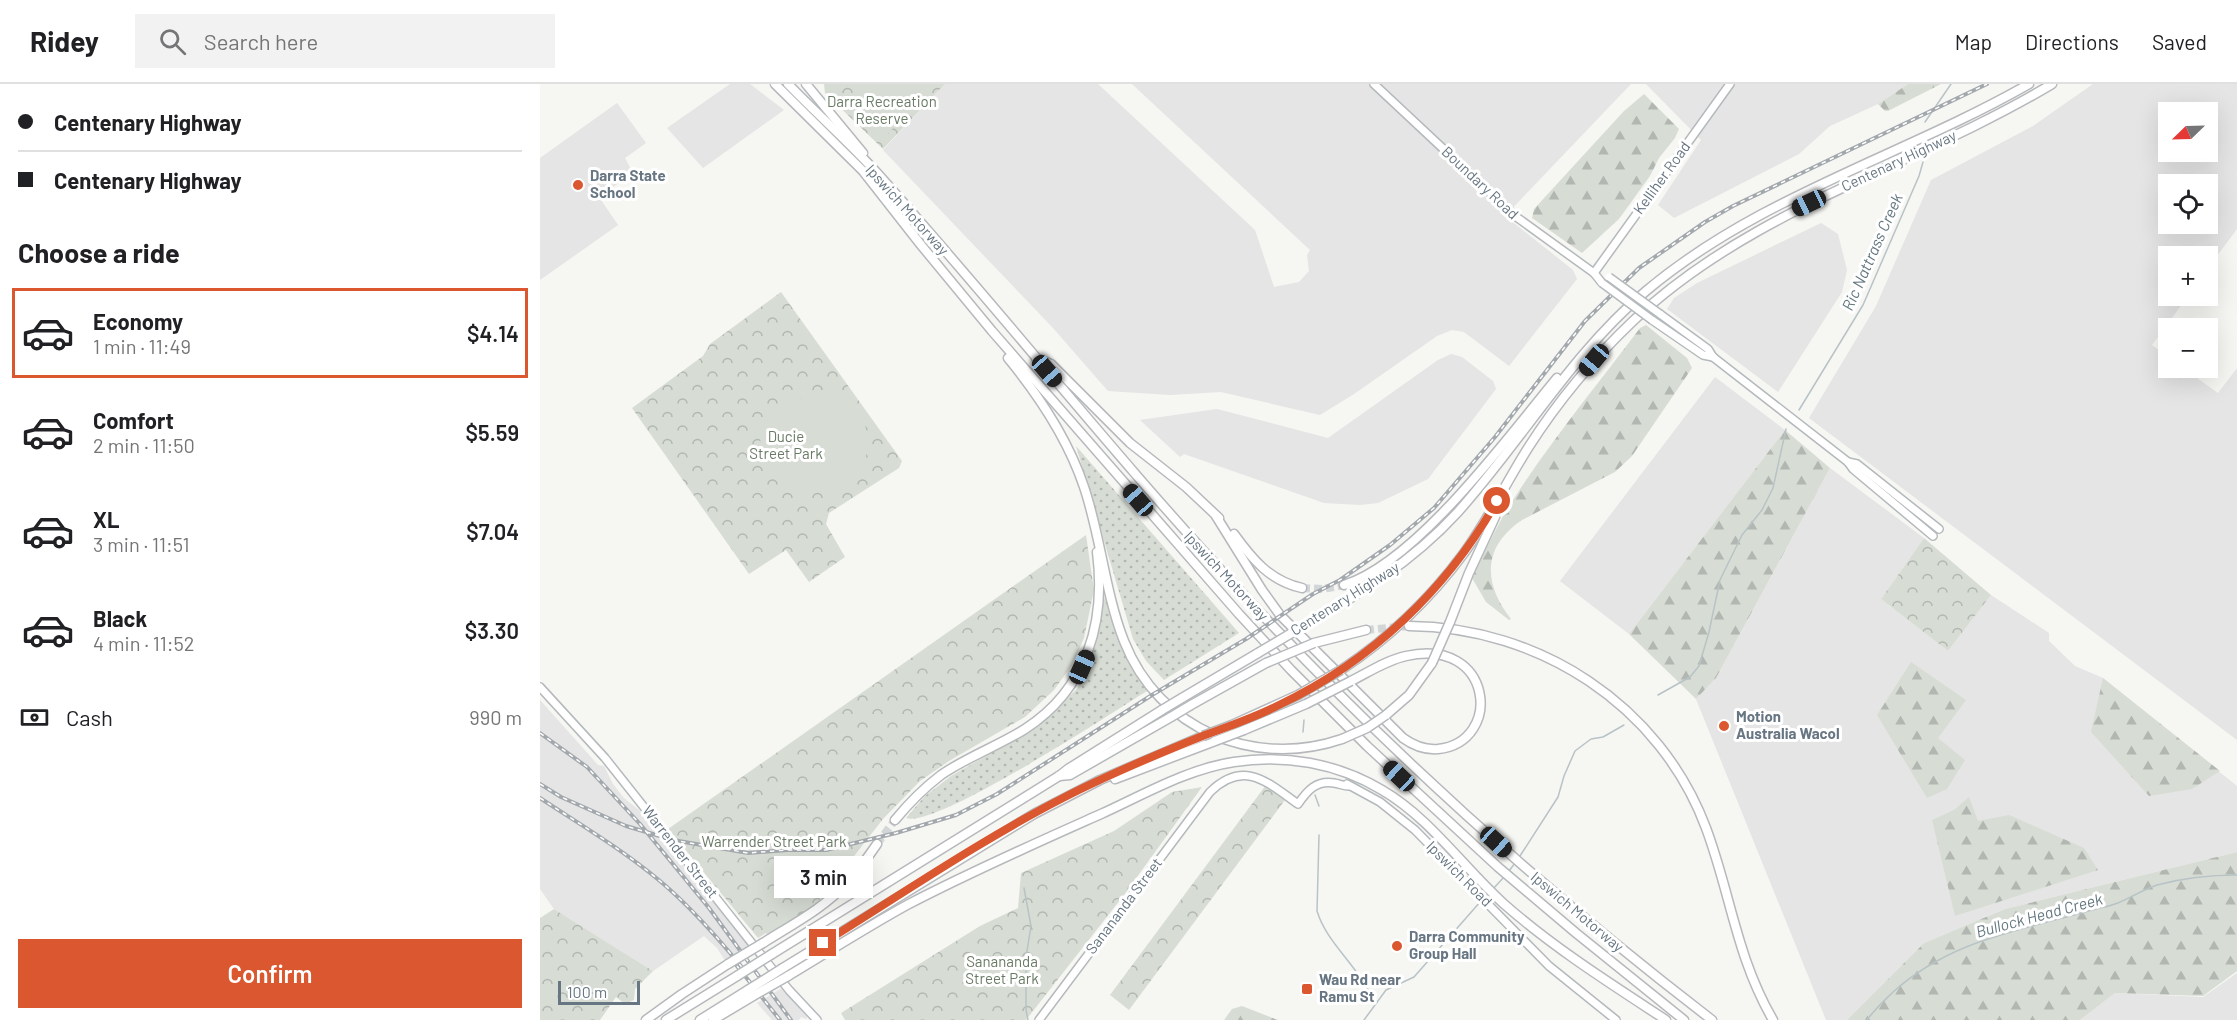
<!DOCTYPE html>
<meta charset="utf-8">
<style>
body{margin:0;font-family:Barlow,sans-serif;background:#f2f2f2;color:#202124;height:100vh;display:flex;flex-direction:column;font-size:22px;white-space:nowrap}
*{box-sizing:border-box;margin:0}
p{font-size:20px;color:#757577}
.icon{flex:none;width:33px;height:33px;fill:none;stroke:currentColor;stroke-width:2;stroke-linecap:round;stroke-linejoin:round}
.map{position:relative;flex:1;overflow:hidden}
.details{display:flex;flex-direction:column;background:#fff;width:540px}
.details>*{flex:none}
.guide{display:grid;align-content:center;height:132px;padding:0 18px;background:#fff}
.needle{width:39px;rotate:247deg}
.fabs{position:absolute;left:1618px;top:18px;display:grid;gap:12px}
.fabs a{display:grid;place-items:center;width:60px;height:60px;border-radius:0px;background:#fff;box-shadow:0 6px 24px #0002;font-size:30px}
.scale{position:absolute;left:18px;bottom:15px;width:82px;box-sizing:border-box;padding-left:6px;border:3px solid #677682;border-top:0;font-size:16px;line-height:21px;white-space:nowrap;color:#677682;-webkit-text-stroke:4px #fff;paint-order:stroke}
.end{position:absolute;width:27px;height:27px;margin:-14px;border:8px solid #da572f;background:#fff;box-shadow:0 0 0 3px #fff}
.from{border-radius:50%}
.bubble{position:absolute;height:42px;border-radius:0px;background:#fff;box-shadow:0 6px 24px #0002;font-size:20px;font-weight:600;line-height:42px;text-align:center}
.car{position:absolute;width:18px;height:36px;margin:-18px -9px;border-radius:8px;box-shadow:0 0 4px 2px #0007;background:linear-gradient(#222 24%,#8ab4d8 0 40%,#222 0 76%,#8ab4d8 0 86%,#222 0)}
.guide b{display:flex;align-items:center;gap:21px;height:57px;font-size:22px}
.guide b+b{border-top:2px solid #e0e0e0}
.guide i{width:15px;height:15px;background:#202124}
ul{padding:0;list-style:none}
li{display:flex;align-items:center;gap:18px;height:90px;margin:0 12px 9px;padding:0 6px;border:3px solid transparent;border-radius:0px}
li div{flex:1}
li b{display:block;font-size:22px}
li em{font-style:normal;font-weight:600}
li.on{border-color:#da572f}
li>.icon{width:54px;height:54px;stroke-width:1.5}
h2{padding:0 18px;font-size:27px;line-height:72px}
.pay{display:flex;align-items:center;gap:15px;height:66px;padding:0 18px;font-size:22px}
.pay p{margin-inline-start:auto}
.action{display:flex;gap:12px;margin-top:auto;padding:12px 18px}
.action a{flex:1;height:69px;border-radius:0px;background:#da572f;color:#fff;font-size:24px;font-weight:600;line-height:69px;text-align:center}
header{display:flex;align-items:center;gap:36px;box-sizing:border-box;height:84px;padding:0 30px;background:#fff;border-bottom:2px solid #e0e0e0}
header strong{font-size:28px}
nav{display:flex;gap:33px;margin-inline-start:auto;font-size:21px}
.search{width:420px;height:54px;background:#f2f2f2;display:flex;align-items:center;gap:15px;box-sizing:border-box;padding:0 21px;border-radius:0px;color:#757577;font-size:22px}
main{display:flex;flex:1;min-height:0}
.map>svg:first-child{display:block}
.built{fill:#e4e5e4;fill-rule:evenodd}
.grass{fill:url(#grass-dots)}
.forest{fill:url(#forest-firs)}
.park{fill:url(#park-crowns)}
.pitch{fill:#d7ddd4}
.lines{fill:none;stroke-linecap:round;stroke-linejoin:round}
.stream{stroke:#b8c3c7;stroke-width:1.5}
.highway-tunnel{stroke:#d2d6d7;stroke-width:8;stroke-dasharray:8 4;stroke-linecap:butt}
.secondary-casing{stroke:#b4b9bc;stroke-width:10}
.highway-casing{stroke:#b6b9bc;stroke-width:11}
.secondary{stroke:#fff;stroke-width:7}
.highway{stroke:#fff;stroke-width:8}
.rail-casing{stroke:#a3a8ad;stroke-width:4}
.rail{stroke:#fff;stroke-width:1.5;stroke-dasharray:4.5;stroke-linecap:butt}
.secondary-bridge-casing{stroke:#b4b9bc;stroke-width:10;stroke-linecap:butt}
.highway-bridge-casing{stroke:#b6b9bc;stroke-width:11;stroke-linecap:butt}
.secondary-bridge{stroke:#fff;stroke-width:7}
.highway-bridge{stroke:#fff;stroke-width:8}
.route{stroke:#da572f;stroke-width:8}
.poi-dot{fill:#da572f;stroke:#fff;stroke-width:2}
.labels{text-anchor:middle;stroke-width:6;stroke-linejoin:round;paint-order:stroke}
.park-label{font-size:15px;fill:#697a65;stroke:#fff}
.street-label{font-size:15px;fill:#677682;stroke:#fff}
.poi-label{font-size:15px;font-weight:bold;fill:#677682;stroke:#fff;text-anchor:start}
.water-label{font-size:16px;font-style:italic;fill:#63777f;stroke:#fff}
</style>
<header>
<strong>Ridey</strong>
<div class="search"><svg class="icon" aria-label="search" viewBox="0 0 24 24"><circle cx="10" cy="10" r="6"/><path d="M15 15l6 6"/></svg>Search here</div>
<nav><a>Map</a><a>Directions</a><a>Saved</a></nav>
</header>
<main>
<section class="details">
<div class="guide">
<b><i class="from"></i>Centenary Highway</b>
<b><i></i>Centenary Highway</b>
</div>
<h2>Choose a ride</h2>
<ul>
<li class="on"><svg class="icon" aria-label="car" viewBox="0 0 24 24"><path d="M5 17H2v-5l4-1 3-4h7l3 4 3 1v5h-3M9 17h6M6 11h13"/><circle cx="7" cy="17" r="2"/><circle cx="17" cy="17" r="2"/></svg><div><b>Economy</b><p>1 min · 11:49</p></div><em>$4.14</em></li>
<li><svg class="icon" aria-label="car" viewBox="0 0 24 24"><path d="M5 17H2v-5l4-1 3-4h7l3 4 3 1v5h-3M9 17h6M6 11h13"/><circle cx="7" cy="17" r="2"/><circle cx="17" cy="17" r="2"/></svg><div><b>Comfort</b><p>2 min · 11:50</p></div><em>$5.59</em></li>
<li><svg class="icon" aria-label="car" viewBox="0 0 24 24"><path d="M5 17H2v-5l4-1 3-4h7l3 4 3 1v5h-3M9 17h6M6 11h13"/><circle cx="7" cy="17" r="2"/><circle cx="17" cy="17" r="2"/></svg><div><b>XL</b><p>3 min · 11:51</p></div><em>$7.04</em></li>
<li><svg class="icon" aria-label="car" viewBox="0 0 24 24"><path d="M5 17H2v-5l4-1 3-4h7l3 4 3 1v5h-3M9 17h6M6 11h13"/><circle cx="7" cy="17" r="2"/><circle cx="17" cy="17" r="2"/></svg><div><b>Black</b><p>4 min · 11:52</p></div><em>$3.30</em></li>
</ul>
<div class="pay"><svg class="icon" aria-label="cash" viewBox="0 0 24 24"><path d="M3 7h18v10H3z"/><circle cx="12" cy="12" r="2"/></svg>Cash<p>990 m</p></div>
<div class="action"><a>Confirm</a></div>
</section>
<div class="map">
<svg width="1697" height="936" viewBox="0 0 1697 936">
<defs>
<pattern id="grass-dots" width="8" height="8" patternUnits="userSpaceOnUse" patternTransform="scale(1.5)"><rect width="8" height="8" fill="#d7ddd4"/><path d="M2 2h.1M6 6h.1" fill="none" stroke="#b2b8b1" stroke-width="1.8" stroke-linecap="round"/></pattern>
<pattern id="forest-firs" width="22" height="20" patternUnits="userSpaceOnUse" patternTransform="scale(1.5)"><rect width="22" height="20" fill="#d7ddd4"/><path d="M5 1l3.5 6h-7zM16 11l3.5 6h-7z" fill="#b2b8b1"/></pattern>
<pattern id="park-crowns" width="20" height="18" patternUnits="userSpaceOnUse" patternTransform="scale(1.5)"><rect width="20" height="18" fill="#d7ddd4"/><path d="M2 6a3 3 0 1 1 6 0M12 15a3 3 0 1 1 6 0" fill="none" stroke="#b2b8b1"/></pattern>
</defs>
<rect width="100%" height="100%" fill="#f6f6f3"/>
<g class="built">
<path d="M190,0H210L244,26L163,84L127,44Z"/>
<path d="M405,0H558L715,146L734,203L759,198L769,187L767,171L770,166L592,0H1091L965,132L1033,186L1037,195L969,282L924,248L912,246L897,252L814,310L780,331L681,308L630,311L568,307L513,244L343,66Z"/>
<path d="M1106,0H1368L1338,20L1290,42L1259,70L1134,134L1118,121L1161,56Z"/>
<path d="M1553,0H1697V145L1668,184V172H1629V212H1648L1612,261L1629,274V284H1643L1678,309L1697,284V656L1269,334L1336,222L1391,96L1493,42ZM1629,28H1668V68H1629ZM1629,100H1668V140H1629Z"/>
<path d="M77,19L106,59L85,74L93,89L59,113L78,141L0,196V74Z"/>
<path d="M1281,139L1298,150L1307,186L1302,208L1238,308L1127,225L1134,214L1157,199Z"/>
<path d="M911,270L922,273L953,297L956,305L888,395L838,419L820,421L784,419L644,370L640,373L600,336L677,325L788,354L898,276Z"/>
<path d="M1175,293L1245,346L1089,550L1020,497Z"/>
<path d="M1290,384L1384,454L1341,515L1408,567L1451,511L1509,549V557L1535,582L1563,594L1697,702V768L1465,825L1384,859L1307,936H1286L1156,615L1176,594Z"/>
<path d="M0,616L58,681L64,682L73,700L84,714L99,726L209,863L186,878L177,864L164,852L113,887L14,825L0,805Z"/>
<path d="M1697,889V936H1540L1575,909L1663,913Z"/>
<path d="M242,904L267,933L266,935L261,933L259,936H232L217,919Z"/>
</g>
<g class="grass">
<path d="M536,362L699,549L624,596L606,577L593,555Z"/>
<path d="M565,512L585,568L607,607C573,628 396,745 366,734L385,712L411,692L489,647L537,605L552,568Z"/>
</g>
<g class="forest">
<path d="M1368,0H1401L1348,27H1345L1338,20Z"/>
<path d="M1104,10L1139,45L1135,54L1119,74L1110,92L1079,135L1042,169L992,134L994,125L1084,27Z"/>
<path d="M1106,241L1147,274L1152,284L1092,372L1075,388L982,436C942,463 943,500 971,535L969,536L946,518L932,494C946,466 958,438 975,413C1013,354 1058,300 1100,244Z"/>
<path d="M1245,346L1290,384L1176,594L1156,615L1089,550Z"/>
<path d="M1371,578L1426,616L1398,654L1425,676L1407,705L1387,714L1337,631Z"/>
<path d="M1563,594L1680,687L1652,705L1609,712L1551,648Z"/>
<path d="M1429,713L1438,737L1469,731L1544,764L1558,786L1415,832L1392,736L1414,726Z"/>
<path d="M1697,768V887L1663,912L1575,909L1540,936H1307L1384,859L1465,825Z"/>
<path d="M702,922L735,935L739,936H684L692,925Z"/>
</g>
<g class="park">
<path d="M284,0H405L343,65L285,9Z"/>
<path d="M241,208L362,377L359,384L289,429L286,440L305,473L269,498L246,466L209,490L92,324L163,272L170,260Z"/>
<path d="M546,451L554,506L544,554L532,581L514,606L485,633L409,677L380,697L343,735L279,817L229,852L226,849L218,854L128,745Z"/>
<path d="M1384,454L1451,511L1408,567L1341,515Z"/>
<path d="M726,701L745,716L589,926L570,911Z"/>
<path d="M662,703L584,811L486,936H305L301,929L440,842L478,824L481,789L574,747L632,708Z"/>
<path d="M14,825L113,887L95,905L94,916L85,920L76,913L60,936H0V834Z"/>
</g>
<g class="pitch">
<path d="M323,0H394L344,54L306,18Z"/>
<path d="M271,312C281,312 293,311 302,316C333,331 337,375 310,396C299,405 281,408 267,408C229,407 205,363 231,333C241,321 256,315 271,312Z"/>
</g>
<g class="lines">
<g class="stream">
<path d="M1385,38L1411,0"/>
<path d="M1259,326L1323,221L1379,92L1383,78"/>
<path d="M1118,611L1150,593L1159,582L1169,548L1180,496L1202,451L1222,426L1233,404L1246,345"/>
<path d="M763,648L764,636"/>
<path d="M775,711L779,722"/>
<path d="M779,751L777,827C784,850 801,867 815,886C823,897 829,908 837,918"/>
<path d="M980,772L1018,713L1024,692L1035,667L1051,655L1063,653L1084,641"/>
<path d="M969,787L975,779"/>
<path d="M484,804L491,842L486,873V926L488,936"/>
<path d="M953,805L964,793"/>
<path d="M824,936L846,906L874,893L941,817"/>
<path d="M1327,936C1334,926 1343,918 1352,909C1412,854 1485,846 1559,824C1582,821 1596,808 1617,801C1643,794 1670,791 1697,791"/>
</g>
<g class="highway-tunnel">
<path d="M762,504L783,505L804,501"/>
<path d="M826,546L869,542"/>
<path d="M337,760L355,736"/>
</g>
<defs>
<g id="secondary">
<path d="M834,0L975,132L1054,189L1062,199"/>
<path d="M1054,189L1190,0"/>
<path d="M1120,230L1168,265L1173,273L1308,378L1313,385L1393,452"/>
<path d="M1112,236L1163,271L1173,273"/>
<path d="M1308,378L1317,380L1399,445"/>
<path d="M0,603L65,674L249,906L277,936"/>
<path d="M807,700L840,718L875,746L1009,882L1076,936"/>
<path d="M499,936L670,708C704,675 727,698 758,720C767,707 776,696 794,699C800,700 804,702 809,702"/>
</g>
<g id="highway">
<path d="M235,0L323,87L381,161L452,247L699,530L751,586L827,662L958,783L1036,849L1144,936"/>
<path d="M248,0C277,30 309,58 337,89C461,227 575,373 702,509C846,665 1004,807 1172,936"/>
<path d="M266,0L323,69"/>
<path d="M468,274C500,313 528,355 544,403C561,453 565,509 584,557C619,646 714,685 802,655"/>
<path d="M496,274L511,280L590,359L646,403L679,434"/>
<path d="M676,432L722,506L740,531L863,654C874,662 885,666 898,665C964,658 953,552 866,572C847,576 829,588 811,597"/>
<path d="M694,450C712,475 730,497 762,504"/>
<path d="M804,501C877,478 968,353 1017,294"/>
<path d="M910,538L929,489L955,433L956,424"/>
<path d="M869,542C999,543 1120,621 1166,744C1191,811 1196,872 1233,936"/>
<path d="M760,544C817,512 872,478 917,429C982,357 1031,270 1106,207C1219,112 1363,72 1489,0"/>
<path d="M774,559L826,546"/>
<path d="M801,586C848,555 890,515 924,469C948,436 966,399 988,364C1018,317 1053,275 1093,237C1212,124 1374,83 1512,0"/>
<path d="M642,614L718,569"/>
<path d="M651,621L726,579"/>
<path d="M846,631L869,611L892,579"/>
<path d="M692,641L758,611"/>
<path d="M704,646L766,620"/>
<path d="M519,692L530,691L631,633"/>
<path d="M575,695L675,657"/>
<path d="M355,736C369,719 384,704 401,691C427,673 458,662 485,645C547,605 566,538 557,468"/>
<path d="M223,859C253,840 284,824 308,798C319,786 328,773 337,760"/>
<path d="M232,870L519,692L528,685L622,626"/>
<path d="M243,884L494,730L560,696L663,652"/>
<path d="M248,892C288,868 327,843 367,821C430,788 496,759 561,730C603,711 647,685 694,678C744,670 797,679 842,706C890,734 923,783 964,820C1014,864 1071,900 1126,936"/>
<path d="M106,936L142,910L188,880"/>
<path d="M126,936L197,892"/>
<path d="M160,936L208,906"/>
<path d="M173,936L213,912"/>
</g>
</defs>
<use href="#secondary" class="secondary-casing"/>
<use href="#highway" class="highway-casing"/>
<use href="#secondary" class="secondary"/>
<use href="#highway" class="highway"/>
<defs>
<g id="rail">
<path d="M0,649L47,683L100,740L169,824L251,936"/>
<path d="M0,700L21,713L86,742L133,756L208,769L247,766H286L356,749L416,731L457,710L612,611L706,555L773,510L800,496L850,461L894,424L955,353L1045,237L1099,184L1165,138L1193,122L1447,0"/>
<path d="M0,714C41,741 83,766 120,797C152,824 179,855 205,887"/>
<path d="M197,882L240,936"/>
</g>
</defs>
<use href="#rail" class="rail-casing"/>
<use href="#rail" class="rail"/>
<defs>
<g id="secondary-bridge">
<path d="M1069,193L1120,230"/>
<path d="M1062,199L1112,236"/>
</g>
<g id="highway-bridge">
<path d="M718,569L760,544"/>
<path d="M726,579L774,559"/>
<path d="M892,579L910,538"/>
<path d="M758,611L801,586"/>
<path d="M766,620L811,597"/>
<path d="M622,626L642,614"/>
<path d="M631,633L651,621"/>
<path d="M663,652L692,641"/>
<path d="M802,655L827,644L846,631"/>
<path d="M675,657L704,646"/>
<path d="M188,880L223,859"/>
<path d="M197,892L232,870"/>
<path d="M208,906L243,884"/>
<path d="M213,912L248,892"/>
</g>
</defs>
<use href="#secondary-bridge" class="secondary-bridge-casing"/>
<use href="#highway-bridge" class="highway-bridge-casing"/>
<use href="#secondary-bridge" class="secondary-bridge"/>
<use href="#highway-bridge" class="highway-bridge"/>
</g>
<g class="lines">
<path class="route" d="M283,859C362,810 441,756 523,714C567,691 613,672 660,653C686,643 714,634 739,621C832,577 907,505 957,417"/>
</g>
<g class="poi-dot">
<circle cx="38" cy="101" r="6"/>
<circle cx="1184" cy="642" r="6"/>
<circle cx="857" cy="862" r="6"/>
<rect x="761" y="899" width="12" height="12" rx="3"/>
</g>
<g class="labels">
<g class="park-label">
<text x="342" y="23">Darra Recreation<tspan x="342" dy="17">Reserve</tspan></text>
<text x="246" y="358">Ducie<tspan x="246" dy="17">Street Park</tspan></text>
<text x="234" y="763">Warrender Street Park</text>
<text x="462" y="883">Sanananda<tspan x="462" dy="17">Street Park</tspan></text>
</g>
<g class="street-label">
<text transform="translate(1359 77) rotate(-25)" y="5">Centenary Highway</text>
<text transform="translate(1122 94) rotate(-54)" y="5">Kelliher Road</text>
<text transform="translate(940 99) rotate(43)" y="5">Boundary Road</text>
<text transform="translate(367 126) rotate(48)" y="5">Ipswich Motorway</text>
<text transform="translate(686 492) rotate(47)" y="5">Ipswich Motorway</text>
<text transform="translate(805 515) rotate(-32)" y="5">Centenary Highway</text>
<text transform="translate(140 768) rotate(52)" y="5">Warrender Street</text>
<text transform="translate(919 790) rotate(45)" y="5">Ipswich Road</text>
<text transform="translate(584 822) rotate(-53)" y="5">Sanananda Street</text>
<text transform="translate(1037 828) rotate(40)" y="5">Ipswich Motorway</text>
</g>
<g class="poi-label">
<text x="50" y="97">Darra State<tspan x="50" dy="17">School</tspan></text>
<text x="1196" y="638">Motion<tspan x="1196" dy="17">Australia Wacol</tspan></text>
<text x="869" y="858">Darra Community<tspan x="869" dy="17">Group Hall</tspan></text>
<text x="779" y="901">Wau Rd near<tspan x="779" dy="17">Ramu St</tspan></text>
</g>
<g class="water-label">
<text transform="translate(1332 168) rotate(-66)" y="6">Ric Nattrass Creek</text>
<text transform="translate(1499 831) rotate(-15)" y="6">Bullock Head Creek</text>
</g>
</g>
</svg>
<div class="fabs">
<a><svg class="needle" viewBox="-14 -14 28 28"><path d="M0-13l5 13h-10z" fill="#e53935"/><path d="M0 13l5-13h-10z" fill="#757577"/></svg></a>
<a><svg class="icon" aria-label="locate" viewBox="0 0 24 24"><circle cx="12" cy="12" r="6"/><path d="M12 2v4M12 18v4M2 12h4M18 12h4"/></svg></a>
<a>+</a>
<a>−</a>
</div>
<div class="scale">100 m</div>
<i class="end from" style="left:957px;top:417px"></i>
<i class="end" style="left:283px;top:859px"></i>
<div class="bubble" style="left:234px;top:772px;width:99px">3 min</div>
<i class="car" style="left:1269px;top:119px;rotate:245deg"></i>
<i class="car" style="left:1054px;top:276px;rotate:220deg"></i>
<i class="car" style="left:507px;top:287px;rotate:139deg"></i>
<i class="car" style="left:598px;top:416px;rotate:319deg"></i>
<i class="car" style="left:542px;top:583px;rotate:24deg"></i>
<i class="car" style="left:859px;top:692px;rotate:313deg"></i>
<i class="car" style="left:956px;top:758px;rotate:132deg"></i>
</div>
</main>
